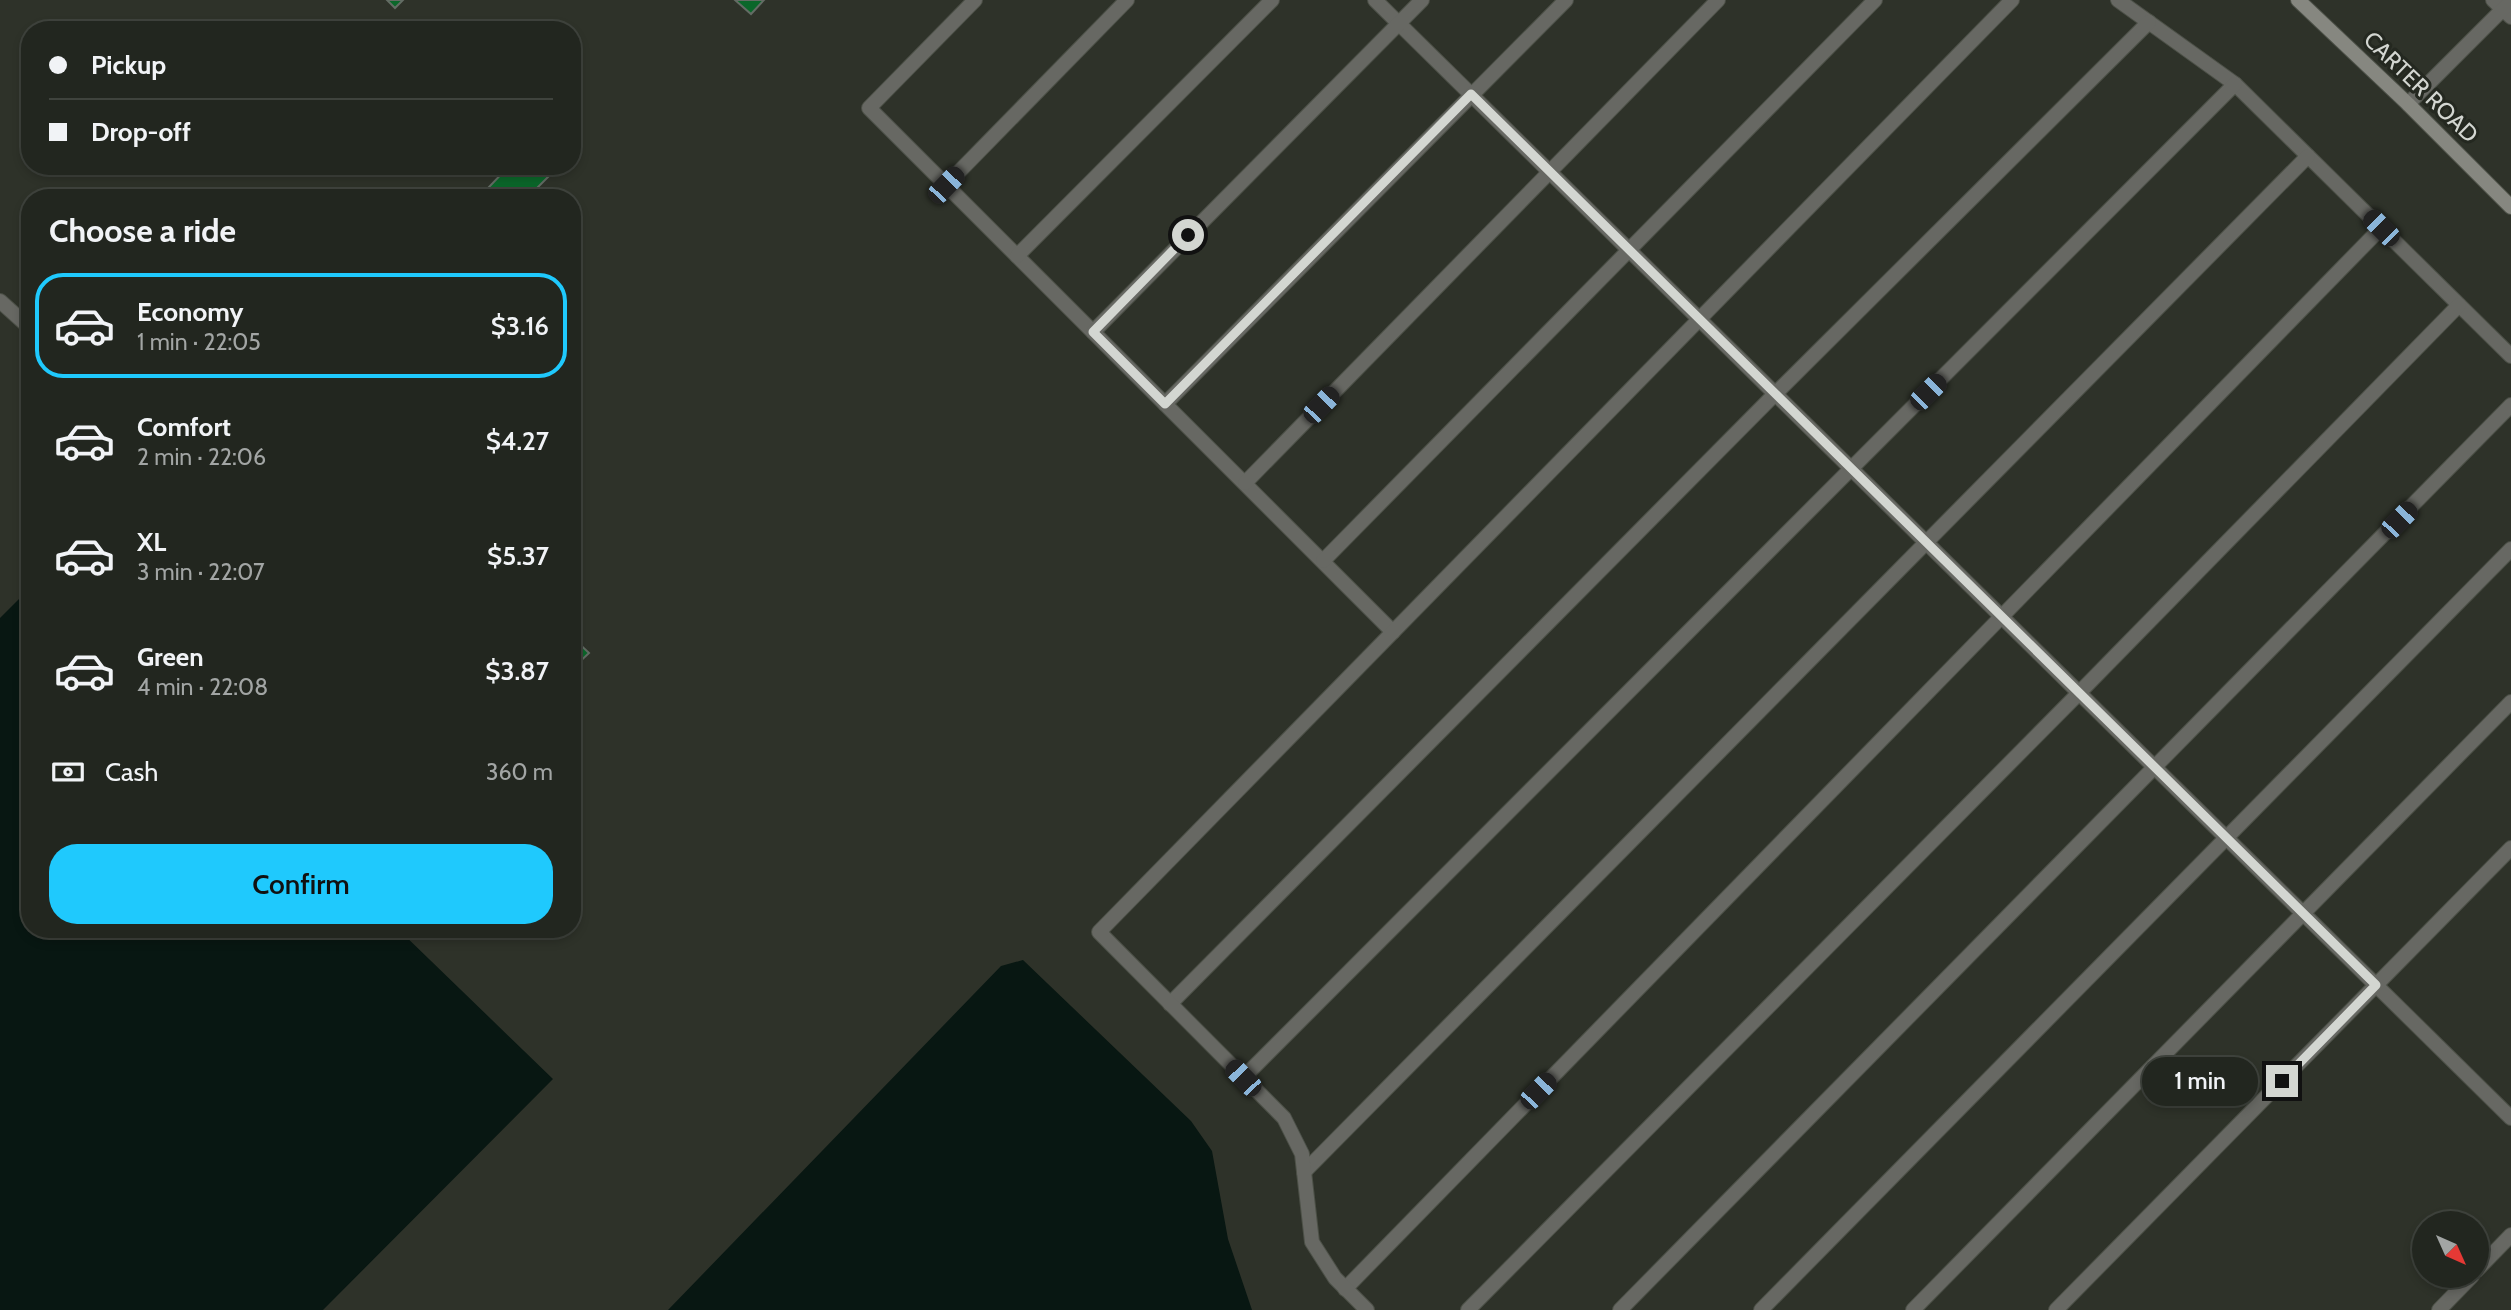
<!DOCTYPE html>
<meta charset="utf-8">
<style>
body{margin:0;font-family:Cabin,sans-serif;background:#2e322c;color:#f1f3f6;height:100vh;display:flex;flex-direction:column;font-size:26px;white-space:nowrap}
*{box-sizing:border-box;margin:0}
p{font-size:23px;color:#a2a5a4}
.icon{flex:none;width:38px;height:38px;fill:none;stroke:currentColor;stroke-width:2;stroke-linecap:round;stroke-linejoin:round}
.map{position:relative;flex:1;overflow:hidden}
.panel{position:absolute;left:21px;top:189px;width:560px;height:749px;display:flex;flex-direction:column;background:#22261f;border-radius:28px;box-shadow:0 4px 10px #0003,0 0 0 2px #3f433d}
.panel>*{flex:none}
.top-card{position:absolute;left:21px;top:21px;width:560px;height:154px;border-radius:28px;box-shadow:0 4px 10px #0003,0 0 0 2px #3f433d;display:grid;align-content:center;height:154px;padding:0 28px;background:#22261f}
.needle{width:46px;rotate:135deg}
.fabs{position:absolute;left:2412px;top:1211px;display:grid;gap:14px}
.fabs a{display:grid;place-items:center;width:77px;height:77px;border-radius:50%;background:#22261f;box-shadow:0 4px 10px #0003,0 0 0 2px #3f433d;font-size:35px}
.end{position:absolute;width:32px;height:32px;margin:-16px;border:9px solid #d3d6d1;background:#111;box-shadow:0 0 0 4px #111}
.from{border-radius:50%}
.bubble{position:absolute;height:49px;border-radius:24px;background:#22261f;box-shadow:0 4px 10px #0003,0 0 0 2px #3f433d;font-size:23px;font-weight:600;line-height:49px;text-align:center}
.car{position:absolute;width:21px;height:42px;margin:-21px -10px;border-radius:9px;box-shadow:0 0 5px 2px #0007;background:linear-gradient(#222 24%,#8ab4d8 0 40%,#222 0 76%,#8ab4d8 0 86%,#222 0)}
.top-card b{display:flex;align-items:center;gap:24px;height:66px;font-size:26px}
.top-card b+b{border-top:2px solid #3f433d}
.top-card i{width:18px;height:18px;background:#f1f3f6}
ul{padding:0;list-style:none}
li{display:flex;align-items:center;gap:21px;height:105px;margin:0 14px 10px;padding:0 14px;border:4px solid transparent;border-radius:28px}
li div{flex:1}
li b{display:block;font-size:26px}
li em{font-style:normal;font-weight:600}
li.current{border-color:#1fc9fd}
li>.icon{width:63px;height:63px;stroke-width:1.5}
h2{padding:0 28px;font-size:32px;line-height:84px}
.pay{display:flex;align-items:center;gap:18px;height:77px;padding:0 28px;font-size:26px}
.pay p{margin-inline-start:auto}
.cta{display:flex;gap:14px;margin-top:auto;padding:14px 28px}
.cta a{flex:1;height:80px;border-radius:28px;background:#1fc9fd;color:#111;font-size:28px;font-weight:600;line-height:80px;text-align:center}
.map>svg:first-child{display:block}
.water{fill:#081712}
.building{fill:#0b672a;stroke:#636c64;stroke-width:2}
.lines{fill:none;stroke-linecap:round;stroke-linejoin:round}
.lane-casing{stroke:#4c5047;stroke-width:16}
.street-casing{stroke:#4c5047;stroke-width:16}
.secondary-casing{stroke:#4c5047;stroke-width:16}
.lane{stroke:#676863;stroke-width:14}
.street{stroke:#676863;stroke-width:14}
.secondary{stroke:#868780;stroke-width:14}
.route{stroke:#d3d6d1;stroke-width:9}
.labels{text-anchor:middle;stroke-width:6;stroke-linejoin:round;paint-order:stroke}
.street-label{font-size:23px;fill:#d3d6d1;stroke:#242820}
</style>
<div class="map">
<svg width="2511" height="1310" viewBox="0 0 2511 1310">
<rect width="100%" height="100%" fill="#2e3229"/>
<g class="water">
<path d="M30,588V929H398L553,1079L323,1310H0V618Z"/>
<path d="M1023,960L1191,1121L1212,1151L1228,1239L1252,1310H668L1001,966Z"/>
</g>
<g class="building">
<path d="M387,0H403L395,8Z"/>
<path d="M735,0H764L751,14Z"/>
<path d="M509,166H559L527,198H499L489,187Z"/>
<path d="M572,637L589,653L572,669Z"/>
</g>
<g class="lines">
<defs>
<g id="lane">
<path d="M975,0L869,108L1393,632"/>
<path d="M1375,0L2511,1118"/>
<path d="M2118,0L2235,84L2511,356"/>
<path d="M2493,0L2511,17"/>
<path d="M946,185L1127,0"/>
<path d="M1017,256L1272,0"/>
<path d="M0,301L30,328"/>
<path d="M1093,332L1422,0"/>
<path d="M1165,404L1566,0"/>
<path d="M1245,483L1718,0"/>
<path d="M1323,561L1875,0"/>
<path d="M1170,1004L1775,394L2149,22"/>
<path d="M1243,1078L2235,84"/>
<path d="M1304,1172L2308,156"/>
<path d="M2476,1271L2511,1235"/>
<path d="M1345,1289L2381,228"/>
<path d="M1367,1310L1335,1278L1312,1242L1302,1154L1284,1118L1099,932L2012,0"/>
<path d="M1468,1310L2079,693L2459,305"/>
<path d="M1620,1310L2511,405"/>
<path d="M1761,1310L2511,549"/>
<path d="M1913,1310L2511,702"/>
<path d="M2056,1310L2511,848"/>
<path d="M2439,1310L2472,1276"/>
</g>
<path id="street" d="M2408,104L2511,1"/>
<path id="secondary" d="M2298,0L2408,104L2511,207"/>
</defs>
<use href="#lane" class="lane-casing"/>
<use href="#street" class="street-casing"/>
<use href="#secondary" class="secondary-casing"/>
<use href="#lane" class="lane"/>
<use href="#street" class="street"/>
<use href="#secondary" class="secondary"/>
</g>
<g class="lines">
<path class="route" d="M1188,235L1093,332L1165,404L1471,94L2376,985L2282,1081"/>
</g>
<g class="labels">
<g class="street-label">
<text transform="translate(2421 87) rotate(44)" y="8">CARTER ROAD</text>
</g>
</g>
</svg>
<div class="fabs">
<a><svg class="needle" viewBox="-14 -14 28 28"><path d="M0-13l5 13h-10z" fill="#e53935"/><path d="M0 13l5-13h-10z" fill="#a2a5a4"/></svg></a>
</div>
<i class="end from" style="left:1188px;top:235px"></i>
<i class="end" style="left:2282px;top:1081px"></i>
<div class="bubble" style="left:2142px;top:1057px;width:116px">1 min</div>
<i class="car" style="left:946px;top:185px;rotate:44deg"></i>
<i class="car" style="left:2381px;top:228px;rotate:315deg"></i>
<i class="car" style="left:1928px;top:392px;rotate:45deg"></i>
<i class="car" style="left:1321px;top:405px;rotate:44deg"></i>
<i class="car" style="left:2399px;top:520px;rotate:44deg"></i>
<i class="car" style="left:1243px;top:1078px;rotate:316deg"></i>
<i class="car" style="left:1538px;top:1091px;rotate:44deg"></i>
<div class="top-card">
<b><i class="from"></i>Pickup</b>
<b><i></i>Drop-off</b>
</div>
<section class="panel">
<h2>Choose a ride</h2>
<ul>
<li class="current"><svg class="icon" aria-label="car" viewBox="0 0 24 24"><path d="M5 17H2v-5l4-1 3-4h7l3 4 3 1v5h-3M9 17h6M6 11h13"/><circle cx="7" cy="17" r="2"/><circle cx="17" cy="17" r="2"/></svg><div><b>Economy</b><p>1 min · 22:05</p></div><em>$3.16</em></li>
<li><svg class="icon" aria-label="car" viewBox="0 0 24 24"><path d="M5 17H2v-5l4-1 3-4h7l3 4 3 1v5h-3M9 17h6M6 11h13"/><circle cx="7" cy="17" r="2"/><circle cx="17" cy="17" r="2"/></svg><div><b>Comfort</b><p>2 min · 22:06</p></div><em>$4.27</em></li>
<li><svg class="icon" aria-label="car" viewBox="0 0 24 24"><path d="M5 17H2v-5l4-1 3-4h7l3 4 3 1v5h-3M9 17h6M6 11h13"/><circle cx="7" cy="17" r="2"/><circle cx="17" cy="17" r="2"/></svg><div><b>XL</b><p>3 min · 22:07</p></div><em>$5.37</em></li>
<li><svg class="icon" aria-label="car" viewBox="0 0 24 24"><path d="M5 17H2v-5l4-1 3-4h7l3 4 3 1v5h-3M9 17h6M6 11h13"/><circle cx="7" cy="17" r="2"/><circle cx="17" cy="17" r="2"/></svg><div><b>Green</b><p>4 min · 22:08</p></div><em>$3.87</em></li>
</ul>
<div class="pay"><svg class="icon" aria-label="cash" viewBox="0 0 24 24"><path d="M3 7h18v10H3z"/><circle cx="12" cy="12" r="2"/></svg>Cash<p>360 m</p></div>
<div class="cta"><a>Confirm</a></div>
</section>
</div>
